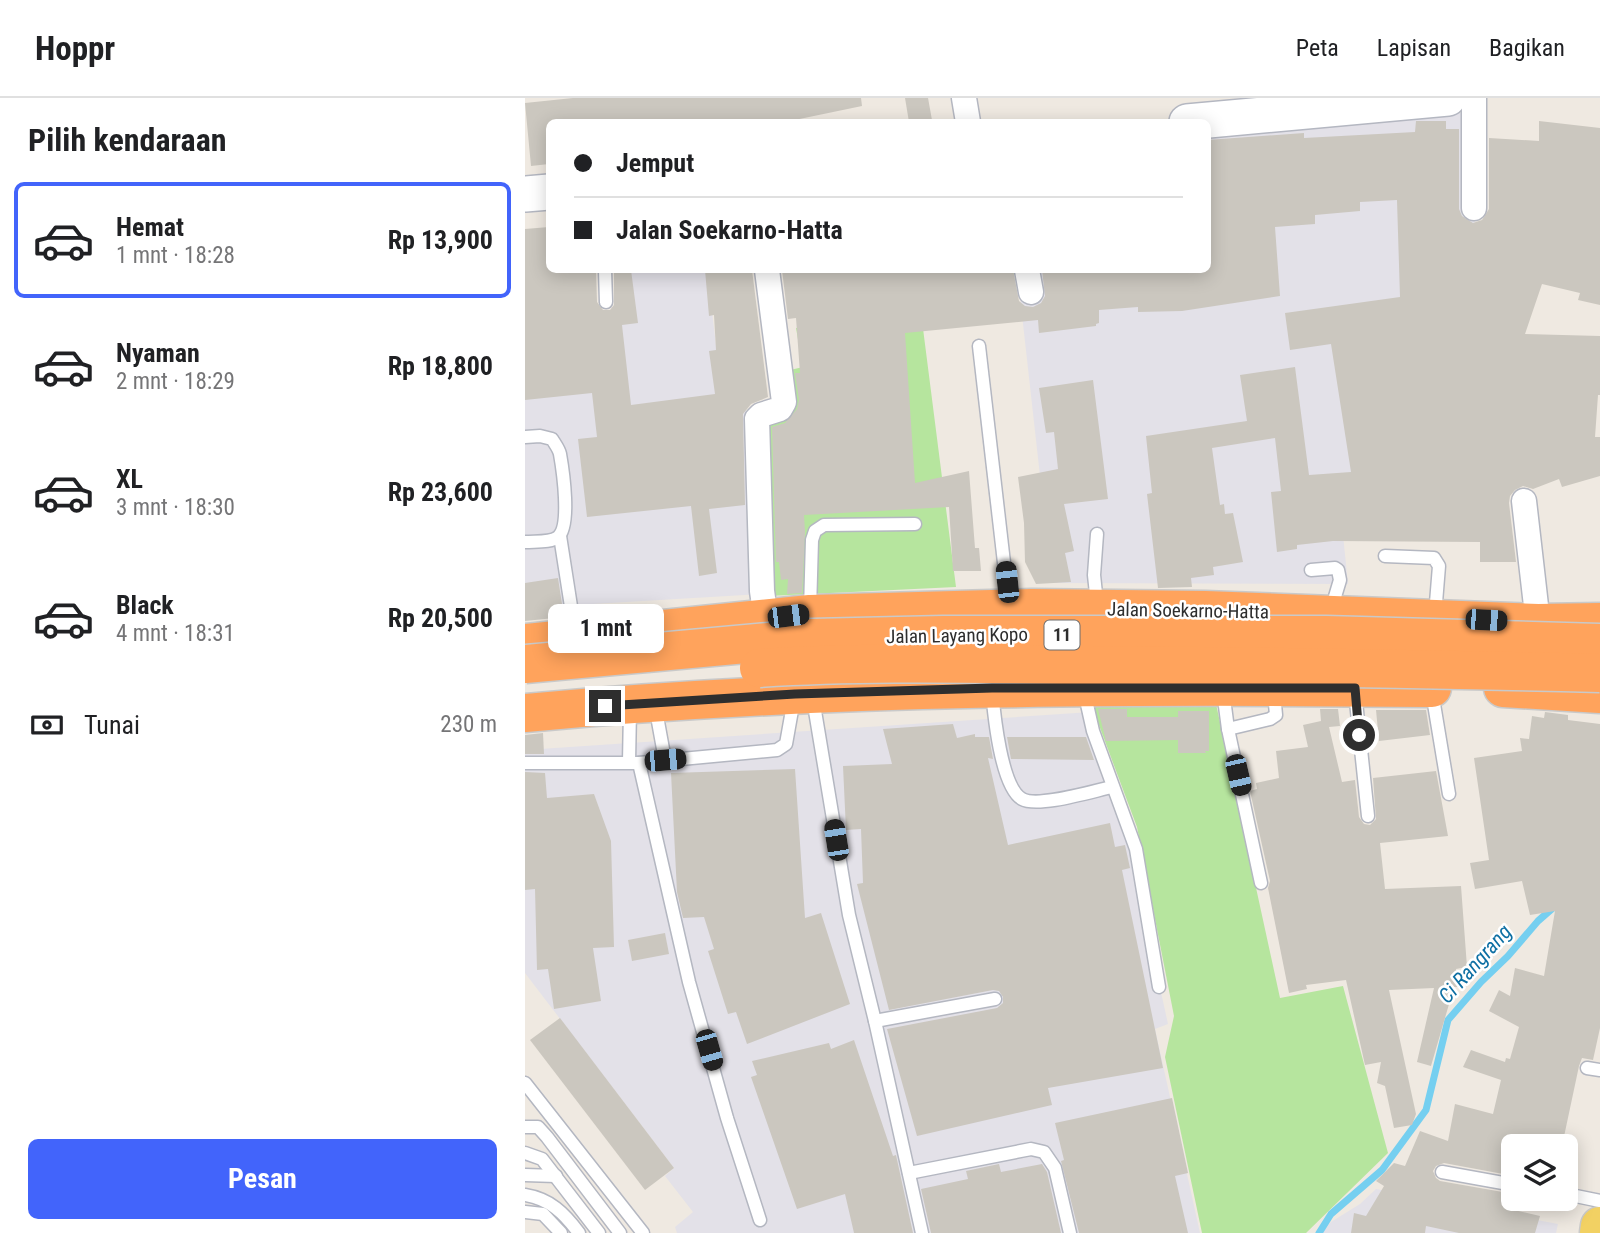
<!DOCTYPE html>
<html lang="id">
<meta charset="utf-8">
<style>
body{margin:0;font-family:"Roboto Condensed",sans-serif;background:#f2f2f2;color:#202124;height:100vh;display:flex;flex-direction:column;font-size:26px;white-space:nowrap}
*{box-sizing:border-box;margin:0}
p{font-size:23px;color:#757577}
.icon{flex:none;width:38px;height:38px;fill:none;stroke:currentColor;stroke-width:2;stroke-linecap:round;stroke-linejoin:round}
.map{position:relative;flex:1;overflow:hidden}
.side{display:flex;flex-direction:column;background:#fff;width:525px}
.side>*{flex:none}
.hud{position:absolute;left:21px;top:21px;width:665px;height:154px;border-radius:10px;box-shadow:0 4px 18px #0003;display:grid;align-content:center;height:154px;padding:0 28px;background:#fff}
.tools{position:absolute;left:976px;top:1036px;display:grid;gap:14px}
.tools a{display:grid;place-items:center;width:77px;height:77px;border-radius:10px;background:#fff;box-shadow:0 4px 18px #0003;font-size:35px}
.end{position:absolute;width:32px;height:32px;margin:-16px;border:9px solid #2e2e2e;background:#fff;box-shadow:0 0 0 4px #fff}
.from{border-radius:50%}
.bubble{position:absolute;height:49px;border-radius:10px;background:#fff;box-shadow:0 4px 18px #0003;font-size:23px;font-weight:700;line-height:49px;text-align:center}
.car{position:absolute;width:21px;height:42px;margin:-21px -10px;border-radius:9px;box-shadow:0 0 5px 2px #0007;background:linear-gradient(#222 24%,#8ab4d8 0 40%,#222 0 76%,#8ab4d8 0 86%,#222 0)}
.hud b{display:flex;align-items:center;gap:24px;height:66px;font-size:26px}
.hud b+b{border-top:2px solid #e0e0e0}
.hud i{width:18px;height:18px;background:#202124}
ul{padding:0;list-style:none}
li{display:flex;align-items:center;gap:21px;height:116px;margin:0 14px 10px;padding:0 14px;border:4px solid transparent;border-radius:10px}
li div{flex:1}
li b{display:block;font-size:26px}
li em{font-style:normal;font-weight:700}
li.selected{border-color:#4264fb}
li>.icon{width:63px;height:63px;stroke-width:1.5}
h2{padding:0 28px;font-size:32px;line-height:84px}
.pay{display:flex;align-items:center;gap:18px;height:77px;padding:0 28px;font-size:26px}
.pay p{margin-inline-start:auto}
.primary-button{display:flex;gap:14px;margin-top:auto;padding:14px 28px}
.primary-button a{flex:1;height:80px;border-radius:10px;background:#4264fb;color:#fff;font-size:28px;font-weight:700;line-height:80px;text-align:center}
header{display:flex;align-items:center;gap:42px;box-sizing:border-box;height:98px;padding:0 35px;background:#fff;border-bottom:2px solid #e0e0e0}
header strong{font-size:33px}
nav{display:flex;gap:38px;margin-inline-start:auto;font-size:24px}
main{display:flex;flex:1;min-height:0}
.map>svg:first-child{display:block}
.industrial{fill:#e3e1e8}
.green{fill:#b6e59e}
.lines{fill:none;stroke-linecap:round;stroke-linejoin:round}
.stream{stroke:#75cff0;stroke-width:7}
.building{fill:#cbc7bf}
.lane-casing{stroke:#b4b7c1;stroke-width:15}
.street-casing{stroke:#b4b7c1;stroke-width:27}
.secondary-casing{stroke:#b4b7c1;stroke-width:38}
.primary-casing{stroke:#c9c9c9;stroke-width:41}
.highway-casing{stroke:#c9c9c9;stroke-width:41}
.lane{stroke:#fff;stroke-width:12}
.street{stroke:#fff;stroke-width:24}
.secondary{stroke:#fff;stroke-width:35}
.primary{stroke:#f2d163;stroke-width:38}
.highway{stroke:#ffa35c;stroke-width:38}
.highway-bridge-casing{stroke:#c9c9c9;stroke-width:41;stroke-linecap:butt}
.highway-bridge{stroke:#ffa35c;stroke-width:38}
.route{stroke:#2e2e2e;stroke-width:9}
.labels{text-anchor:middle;stroke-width:5;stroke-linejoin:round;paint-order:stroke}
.shield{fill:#fff;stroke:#6d6d6d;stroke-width:2}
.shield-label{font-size:18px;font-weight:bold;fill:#2e2e2e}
.street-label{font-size:19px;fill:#2e2e2e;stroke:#fff}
.water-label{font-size:21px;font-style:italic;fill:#0d6fa3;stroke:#fff}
</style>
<header>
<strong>Hoppr</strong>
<nav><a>Peta</a><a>Lapisan</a><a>Bagikan</a></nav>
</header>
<main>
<section class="side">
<h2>Pilih kendaraan</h2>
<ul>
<li class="selected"><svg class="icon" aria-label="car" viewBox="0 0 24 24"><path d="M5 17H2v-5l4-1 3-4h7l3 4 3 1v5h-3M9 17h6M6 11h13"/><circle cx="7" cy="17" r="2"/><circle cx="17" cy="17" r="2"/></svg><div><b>Hemat</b><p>1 mnt · 18:28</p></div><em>Rp 13,900</em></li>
<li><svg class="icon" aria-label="car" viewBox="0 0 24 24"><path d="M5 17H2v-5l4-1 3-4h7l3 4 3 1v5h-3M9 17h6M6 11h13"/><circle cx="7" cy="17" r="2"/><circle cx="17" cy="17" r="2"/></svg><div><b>Nyaman</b><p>2 mnt · 18:29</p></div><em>Rp 18,800</em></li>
<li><svg class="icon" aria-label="car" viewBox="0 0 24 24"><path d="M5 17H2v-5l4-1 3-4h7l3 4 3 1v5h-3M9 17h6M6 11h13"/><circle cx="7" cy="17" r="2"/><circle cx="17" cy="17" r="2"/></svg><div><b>XL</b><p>3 mnt · 18:30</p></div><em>Rp 23,600</em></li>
<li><svg class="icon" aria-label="car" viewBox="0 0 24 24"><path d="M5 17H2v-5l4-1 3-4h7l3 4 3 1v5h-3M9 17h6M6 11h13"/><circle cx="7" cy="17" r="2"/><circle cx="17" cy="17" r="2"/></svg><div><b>Black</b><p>4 mnt · 18:31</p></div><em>Rp 20,500</em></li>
</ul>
<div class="pay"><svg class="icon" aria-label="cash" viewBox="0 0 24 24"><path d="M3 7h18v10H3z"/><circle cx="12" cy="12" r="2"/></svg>Tunai<p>230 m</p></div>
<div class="primary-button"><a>Pesan</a></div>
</section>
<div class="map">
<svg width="1075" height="1135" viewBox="0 0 1075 1135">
<rect width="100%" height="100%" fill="#efe9e1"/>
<g class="industrial">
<path d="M946,14L955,282L813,388L823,486L527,485L492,172H682L683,40L772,28Z"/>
<path d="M92,172H182L199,314L221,312L236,496L0,510V282L97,275Z"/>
<path d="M566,614L606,757L643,926L630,931L675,1135H152L150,1129L168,1114L140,1078L149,1070L0,875V652Z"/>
<path d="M851,1091L1033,1126L1031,1135H793L806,1124L835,1106Z"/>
</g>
<g class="green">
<path d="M414,172H488L491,194L395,207L431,489L243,498L236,321L261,273L278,269L271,230L308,225L302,186Z"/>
<path d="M565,603L691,606L755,900L818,888L863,1055L781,1135H677L640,959L649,918L612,729Z"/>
</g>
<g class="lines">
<path class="stream" d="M794,1135L806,1116L857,1072L901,1012L923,922L956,884L983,858L1013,823L1029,809"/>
</g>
<g class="building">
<path d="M48,0H336L337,8L260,24H24V66L6,68L0,5Z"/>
<path d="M380,0H403L407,22L384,24Z"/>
<path d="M891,23H921V31H934V111L937,118L948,125L957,122L964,111V40L1014,43V23L1075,30V207L1053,202L1055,195L1017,186L1000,236L1075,238V297H1073L1070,339H1075V378L1037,389L1034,381L1008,391L998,388L990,392L985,398L984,405L991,464H955V444L808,443L772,447V451L752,454L746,394L756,393L750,340L687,350L695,407L699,406L700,416L708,415L718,464L688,469L689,477L666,480L667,489L633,490L622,396L627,395L621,338L722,323L715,277L770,269L784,377L826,374L806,246L765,252L760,215L875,199L872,102L835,104V113L790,117V126L750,129L755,198L657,213L613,214V209L574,212V225L571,226V228L514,235L513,222L380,235L390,385L444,373L450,450H454L456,473H428L424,409L279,417L280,434L277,495L262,496L263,481L256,482L254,464H251L247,329L260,325L272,311L274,302L270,275H275L271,220L263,221L257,172H488L494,203L500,208L508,209L516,205L520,198L517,172H682V42L779,35V40L890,34Z"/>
<path d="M24,129V172H71L72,204L78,212H85L89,207V172H106L113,225L97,227L106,307L190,296L184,253L191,252L189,217L184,218L180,172H227L243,299L226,306L218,316L220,407L184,411L192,475L174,478L166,408L62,419L53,341L72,339L67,295L0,302V131Z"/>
<path d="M568,282L583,401L539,406L549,453L540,455L546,484L511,486L500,464L499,425L493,379L533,371L529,334L521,335L514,290Z"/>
<path d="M33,480L39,519L0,523V485Z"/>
<path d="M573,611H602V619H653V613H684V653H680L681,655H653V642L581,643Z"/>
<path d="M795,611H813L815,628L804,629L817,684L830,682L834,719L839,726L845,727L851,721L848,680L911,673L923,738L855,745L860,791L936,788L942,869L931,871L933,889H929L906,968L892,964L909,890L864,892L891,1016L887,1027L869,1030L860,988L852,985L856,964L840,967L821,882L781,887L782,891L764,895L743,790L745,783L725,693L732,691L731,685L754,680L751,653L783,649L778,627L796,623Z"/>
<path d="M851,612H901L905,637L854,643Z"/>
<path d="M1020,614L1043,617V622L1075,626V930L1068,962L1057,960L1054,968L1037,1048H989V1078L919,1065L911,1068L908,1073L911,1080L915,1083L989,1096V1112L1015,1118L1010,1135H934L901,1128L900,1135H826L829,1115L841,1118L859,1088L851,1083L869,1065L880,1068L895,1033L923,1043L930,1006L968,1016L976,982L938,969L946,952L980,964L981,960L985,961L994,929L964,913L974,892L985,898L990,870L1019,878L1030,813L1005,817L997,783L950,791L945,765L964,762L949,660L997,653L995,640L1004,641L1007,618L1019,620Z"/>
<path d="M428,626L432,640L450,636V639H464L468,661L463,660L483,747L585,725L590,749L600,747L605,770L597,772L638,970L523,990L527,1007L392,1038L362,931L472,910L478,905V899L474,893L468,892L364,912L332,786L338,785L336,731L321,732L318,668L367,666L358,631Z"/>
<path d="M18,635L19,656H0V637Z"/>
<path d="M482,639H561L569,662L486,661Z"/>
<path d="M270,671L280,820L296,815L325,906L222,946L211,914L203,916L183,853L189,851L179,819L158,820L152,794L146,675Z"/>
<path d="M0,674L20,675L22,700L69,696L86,743L89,849L68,850L76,903L29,911L23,871L12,872L10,791L0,792Z"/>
<path d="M140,835L144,856L107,863L103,842Z"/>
<path d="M35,920L149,1070L120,1092L5,942Z"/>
<path d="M329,942L368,1058L371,1057L388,1135H329L320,1096L272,1111L226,979L232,977L227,963L304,945L306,951Z"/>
<path d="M647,1000L663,1075L650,1078L663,1135H554L536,1063L539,1062L530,1025Z"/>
<path d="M474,1066L476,1074L517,1066L522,1074L536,1135H406L396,1091L443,1081L441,1073Z"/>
</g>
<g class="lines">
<defs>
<g id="lane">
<path d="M80,172L81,204"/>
<path d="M454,248L484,508"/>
<path d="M0,339L15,338L27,341C30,346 34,351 35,356C38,373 46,428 33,439C26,445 9,443 0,444"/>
<path d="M35,438L50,534"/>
<path d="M860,458L909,460L914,468L910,517"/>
<path d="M786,472L810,470L813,472L815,482L806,512"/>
<path d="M572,505L569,477L572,436"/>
<path d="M285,512L287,442L290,433L299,427L390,426"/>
<path d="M467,593C469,616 476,689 497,701C513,710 568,693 587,689"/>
<path d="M559,593L568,633L611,751L634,889"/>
<path d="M698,593L703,631L736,785"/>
<path d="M830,594L843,718"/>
<path d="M907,594L924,696"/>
<path d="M288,601L324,817L350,923L397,1135"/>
<path d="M130,607L140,662"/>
<path d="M703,631L745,621L751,617L749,595"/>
<path d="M104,664L105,612"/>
<path d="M0,665H114L164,884L202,1020L235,1122"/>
<path d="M114,665L252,652L261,646L269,601"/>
<path d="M350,923L470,901"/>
<path d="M1062,970L1075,972"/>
<path d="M0,985L118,1135"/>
<path d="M0,1029H13L22,1039L95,1135"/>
<path d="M0,1055L17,1061L74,1135"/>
<path d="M917,1074L989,1087"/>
<path d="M384,1075L506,1051L519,1054L530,1070L545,1135"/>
<path d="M0,1077L31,1078"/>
<path d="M1041,1096L1075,1103"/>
<path d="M0,1097C25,1101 39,1115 54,1135"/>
<path d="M0,1114L18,1116L36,1135"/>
</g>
<g id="street">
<path d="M439,0L443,24"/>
<path d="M949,0V110"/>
<path d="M502,172L506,194"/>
<path d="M999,403L1013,525"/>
<path d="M241,521L237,493L232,321L236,317L255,311L259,304L242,172"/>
</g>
<g id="secondary">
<path d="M662,24L923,0"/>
<path d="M0,96L24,94"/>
</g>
<path id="primary" d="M1074,1135L1075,1128"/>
<g id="highway">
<path d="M0,545L285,516L507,510L680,512L1013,525L1075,524"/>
<path d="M978,590L1075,596"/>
<path d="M0,615C302,587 604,587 907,590"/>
</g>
</defs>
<use href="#lane" class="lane-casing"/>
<use href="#street" class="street-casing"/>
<use href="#secondary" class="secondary-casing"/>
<use href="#primary" class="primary-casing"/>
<use href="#highway" class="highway-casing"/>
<use href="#lane" class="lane"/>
<use href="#street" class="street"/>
<use href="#secondary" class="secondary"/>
<use href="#primary" class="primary"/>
<use href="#highway" class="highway"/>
<defs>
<g id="highway-bridge">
<path d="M0,566L287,540L418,537H801L1075,545"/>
<path d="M234,570C343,563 452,566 562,567C733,568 904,571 1075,575"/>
</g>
</defs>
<use href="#highway-bridge" class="highway-bridge-casing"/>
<use href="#highway-bridge" class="highway-bridge"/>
</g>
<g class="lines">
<path class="route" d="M80,608L270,596L467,590H830L834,637"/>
</g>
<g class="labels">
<rect class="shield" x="519.5" y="522.5" width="35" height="29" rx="5"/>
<g class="shield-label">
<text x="537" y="543">11</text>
</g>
<g class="street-label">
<text transform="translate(663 512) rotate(1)" y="7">Jalan Soekarno-Hatta</text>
<text transform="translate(432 537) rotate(-1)" y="7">Jalan Layang Kopo</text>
</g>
<g class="water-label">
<text transform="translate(950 866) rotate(-48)" y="7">Ci Rangrang</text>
</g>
</g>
</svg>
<div class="tools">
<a><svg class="icon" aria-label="layers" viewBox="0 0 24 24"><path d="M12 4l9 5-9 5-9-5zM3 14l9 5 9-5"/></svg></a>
</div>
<i class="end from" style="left:834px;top:637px"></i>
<i class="end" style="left:80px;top:608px"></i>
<div class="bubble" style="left:23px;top:506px;width:116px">1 mnt</div>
<i class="car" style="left:482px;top:484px;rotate:354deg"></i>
<i class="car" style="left:263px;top:518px;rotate:83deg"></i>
<i class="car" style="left:961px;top:522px;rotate:93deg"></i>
<i class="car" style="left:140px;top:662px;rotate:85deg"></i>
<i class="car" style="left:713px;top:677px;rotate:167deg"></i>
<i class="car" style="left:311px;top:742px;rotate:351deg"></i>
<i class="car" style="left:184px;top:952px;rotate:164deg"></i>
<div class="hud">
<b><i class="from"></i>Jemput</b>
<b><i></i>Jalan Soekarno-Hatta</b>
</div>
</div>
</main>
